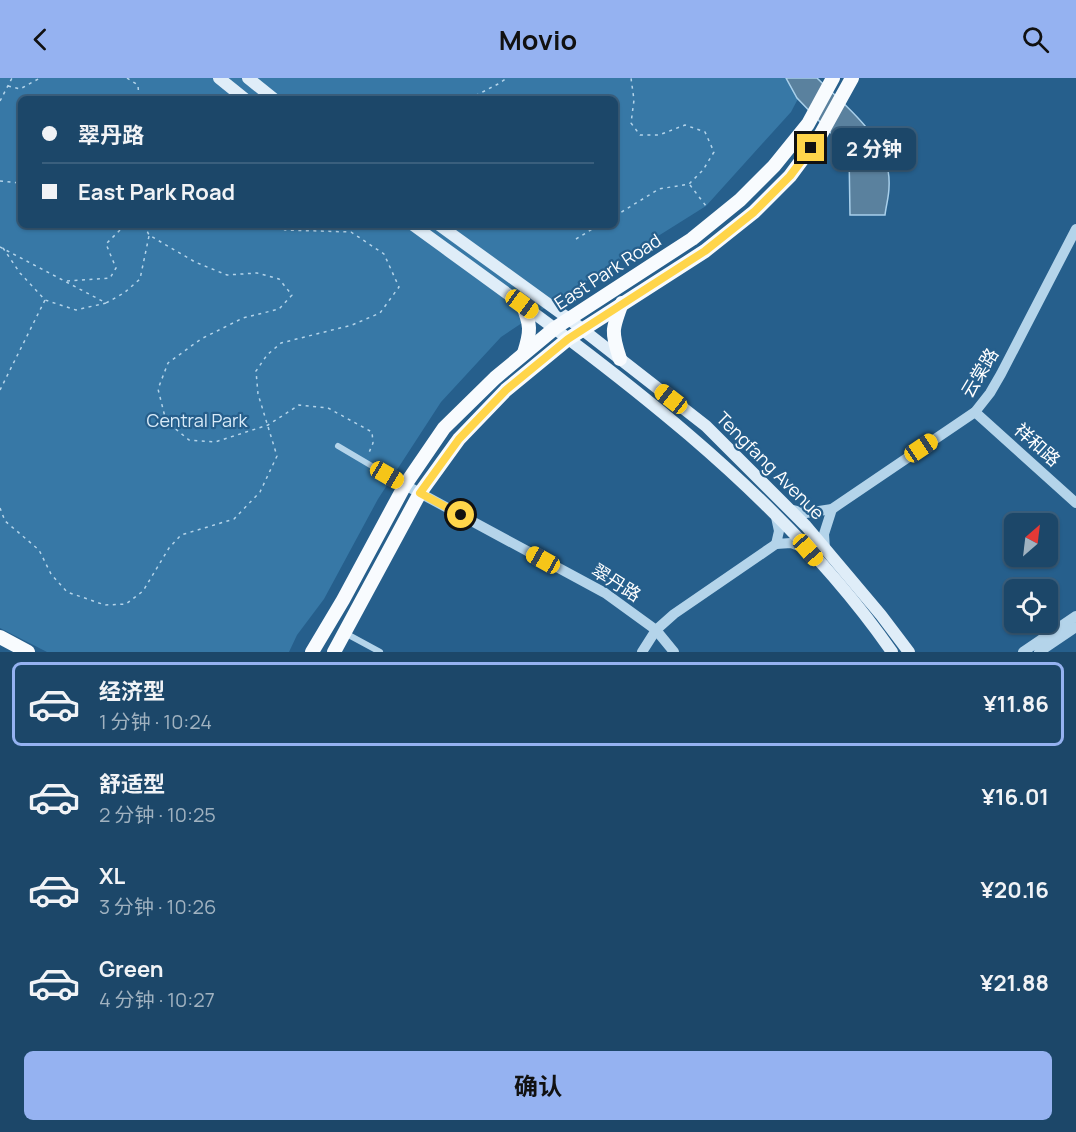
<!DOCTYPE html>
<html lang="zh">
<meta charset="utf-8">
<style>
body{margin:0;font-family:Manrope,"Noto Sans SC",sans-serif;background:#254e6f;color:#f1f3f6;height:100vh;display:flex;flex-direction:column;font-size:22px;white-space:nowrap}
*{box-sizing:border-box;margin:0}
p{font-size:20px;color:#a0b2c0}
.icon{flex:none;width:33px;height:33px;fill:none;stroke:currentColor;stroke-width:2;stroke-linecap:round;stroke-linejoin:round}
.map{position:relative;height:574px;overflow:hidden}
.side{display:flex;flex-direction:column;background:#1c4769;flex:1}
.side>*{flex:none}
.banner{position:absolute;left:18px;top:18px;width:600px;height:132px;border-radius:9px;box-shadow:0 2px 4px #0004,0 0 0 2px #3a5f7d;display:grid;align-content:center;height:132px;padding:0 24px;background:#1c4769}
.needle{width:39px;rotate:28deg}
.controls{position:absolute;left:1004px;top:435px;display:grid;gap:12px}
.controls a{display:grid;place-items:center;width:54px;height:54px;border-radius:9px;background:#1c4769;box-shadow:0 2px 4px #0004,0 0 0 2px #3a5f7d;font-size:30px}
.end{position:absolute;width:27px;height:27px;margin:-14px;border:8px solid #ffd54a;background:#111;box-shadow:0 0 0 3px #111}
.from{border-radius:50%}
.bubble{position:absolute;height:42px;border-radius:9px;background:#1c4769;box-shadow:0 2px 4px #0004,0 0 0 2px #3a5f7d;font-size:20px;font-weight:700;line-height:42px;text-align:center}
.car{position:absolute;width:18px;height:36px;margin:-18px -9px;border-radius:8px;box-shadow:0 0 4px 2px #0007;background:linear-gradient(#f5c518 24%,#345 0 40%,#f5c518 0 76%,#345 0 86%,#f5c518 0)}
.banner b{display:flex;align-items:center;gap:21px;height:57px;font-size:22px}
.banner b+b{border-top:2px solid #3a5f7d}
.banner i{width:15px;height:15px;background:#f1f3f6}
ul{padding:10px 0 0;list-style:none}
li{display:flex;align-items:center;gap:18px;height:84px;margin:0 12px 9px;padding:0 12px;border:3px solid transparent;border-radius:9px}
li div{flex:1}
li b{display:block;font-size:22px}
li em{font-style:normal;font-weight:700}
li.on{border-color:#95b2f1}
li>.icon{width:54px;height:54px;stroke-width:1.5}
.button{display:flex;gap:12px;margin-top:auto;padding:12px 24px}
.button a{flex:1;height:69px;border-radius:9px;background:#95b2f1;color:#111;font-size:24px;font-weight:700;line-height:69px;text-align:center}
header{display:flex;justify-content:space-between;align-items:center;height:78px;padding:0 24px;background:#95b2f1;color:#111;font-size:27px;font-weight:700}
.map>svg:first-child{display:block}
.green{fill:#3778a6;fill-rule:evenodd}
.water{fill:#5a819e;stroke:#a9d0eb;stroke-width:1.5}
.lines{fill:none;stroke-linecap:round;stroke-linejoin:round}
.path{stroke:#b4d4ea;stroke-width:1.5;stroke-dasharray:3 4.5;stroke-linecap:butt}
.minor{stroke:#b4d4ea;stroke-width:6}
.tertiary{stroke:#b4d4ea;stroke-width:10}
.secondary{stroke:#dfedf8;stroke-width:12}
.primary{stroke:#f8fbfe;stroke-width:14}
.route{stroke:#ffd54a;stroke-width:8}
.labels{text-anchor:middle;stroke-width:4.5;stroke-linejoin:round;paint-order:stroke}
.street-label{font-size:18px;fill:#fff;stroke:#265f8c}
.park-label{font-size:18px;fill:#d9ebf8;stroke:#265f8c}
</style>
<header><svg class="icon" aria-label="back" viewBox="0 0 24 24"><path d="M15 5l-7 7 7 7"/></svg>Movio<svg class="icon" aria-label="search" viewBox="0 0 24 24"><circle cx="10" cy="10" r="6"/><path d="M15 15l6 6"/></svg></header>
<div class="map">
<svg width="1076" height="574" viewBox="0 0 1076 574">
<rect width="100%" height="100%" fill="#265f8c"/>
<path class="green" d="M0,0H809L791,34L706,128L572,212L501,259L441,324L378,421L324,521L297,557L289,574H47L0,550ZM21,21H615V147H21Z"/>
<path class="water" d="M786,0H817C847,30 892,62 889,109C889,118 886,128 885,137H850L849,74L797,20Z"/>
<g class="lines">
<g class="path">
<path d="M127,0L138,7L139,21"/>
<path d="M8,8L20,11L40,0"/>
<path d="M469,21L498,6L507,0"/>
<path d="M0,23L12,0"/>
<path d="M0,103L21,105"/>
<path d="M690,107L706,128"/>
<path d="M615,138L659,111L689,106L703,92L714,74L705,54L685,47L659,57H640L631,45L634,22L631,0"/>
<path d="M144,147L149,157L195,184L227,197L257,195L279,201L292,217L279,231L243,240L201,261L168,285L158,311L166,343L189,362L215,364L268,347L299,327L328,330L372,354L373,365L368,377"/>
<path d="M576,161L599,147"/>
<path d="M0,169L106,225L124,215L140,201L149,158"/>
<path d="M3,170L20,195L45,222L76,232L106,225"/>
<path d="M67,203L110,200L116,190L106,166L120,152L119,147"/>
<path d="M0,312L45,222"/>
<path d="M0,430L5,443L39,472L51,496L67,514L105,527L126,526L143,513L169,470L181,457L234,441L260,414L277,378L258,316L256,293L267,277L281,265L352,247L380,235L399,209L384,176L351,154L285,152L277,147"/>
</g>
<g class="minor">
<path d="M338,368L404,407"/>
<path d="M345,555L380,574"/>
</g>
<g class="tertiary">
<path d="M975,334L1076,425"/>
<path d="M405,407L605,515L656,552L674,574"/>
<path d="M789,431L806,435L832,431L975,334L990,315L1001,296L1076,151"/>
<path d="M776,439L779,453L776,466L791,465L808,472"/>
<path d="M825,471L824,456L832,431"/>
<path d="M642,574L656,552L674,536L776,466"/>
<path d="M1023,574L1076,538"/>
<path d="M1039,574L1076,549"/>
</g>
<g class="secondary">
<path d="M219,0L245,21"/>
<path d="M248,0L274,21"/>
<path d="M413,147C582,270 771,400 892,574"/>
<path d="M439,147L569,241L706,348L806,448L881,537L909,574"/>
</g>
<g class="primary">
<path d="M522,226C531,247 531,253 524,275"/>
<path d="M620,281C611,254 612,251 622,225"/>
<path d="M0,559L28,574"/>
<path d="M312,574L343,522L405,407L444,350L495,300L555,250L692,161L740,122L774,88L808,46L833,0"/>
<path d="M334,574L420,415L459,361L506,312L568,261L705,173L754,134L790,98L821,56L852,0"/>
</g>
</g>
<g class="lines">
<path class="route" d="M461,437L420,415L459,361L506,312L568,261L705,173L754,134L790,98L811,70"/>
</g>
<g class="labels">
<g class="street-label">
<text transform="translate(608 194) rotate(-33)" y="6">East Park Road</text>
<text transform="translate(980 295) rotate(-59)" y="6">云棠路</text>
<text transform="translate(1037 367) rotate(42)" y="6">祥和路</text>
<text transform="translate(770 388) rotate(45)" y="6">Tengfang Avenue</text>
<text transform="translate(616 505) rotate(32)" y="6">翠丹路</text>
</g>
<g class="park-label">
<text x="197" y="349">Central Park</text>
</g>
</g>
</svg>
<div class="controls">
<a><svg class="needle" viewBox="-14 -14 28 28"><path d="M0-13l5 13h-10z" fill="#e53935"/><path d="M0 13l5-13h-10z" fill="#a0b2c0"/></svg></a>
<a><svg class="icon" aria-label="locate" viewBox="0 0 24 24"><circle cx="12" cy="12" r="6"/><path d="M12 2v4M12 18v4M2 12h4M18 12h4"/></svg></a>
</div>
<i class="end from" style="left:461px;top:437px"></i>
<i class="end" style="left:811px;top:70px"></i>
<div class="bubble" style="left:832px;top:50px;width:84px">2 分钟</div>
<i class="car" style="left:522px;top:226px;rotate:126deg"></i>
<i class="car" style="left:671px;top:321px;rotate:308deg"></i>
<i class="car" style="left:921px;top:370px;rotate:56deg"></i>
<i class="car" style="left:387px;top:397px;rotate:120deg"></i>
<i class="car" style="left:808px;top:472px;rotate:139deg"></i>
<i class="car" style="left:543px;top:482px;rotate:299deg"></i>
<div class="banner">
<b><i class="from"></i>翠丹路</b>
<b><i></i>East Park Road</b>
</div>
</div>
<section class="side">
<ul>
<li class="on"><svg class="icon" aria-label="car" viewBox="0 0 24 24"><path d="M5 17H2v-5l4-1 3-4h7l3 4 3 1v5h-3M9 17h6M6 11h13"/><circle cx="7" cy="17" r="2"/><circle cx="17" cy="17" r="2"/></svg><div><b>经济型</b><p>1 分钟 · 10:24</p></div><em>¥11.86</em></li>
<li><svg class="icon" aria-label="car" viewBox="0 0 24 24"><path d="M5 17H2v-5l4-1 3-4h7l3 4 3 1v5h-3M9 17h6M6 11h13"/><circle cx="7" cy="17" r="2"/><circle cx="17" cy="17" r="2"/></svg><div><b>舒适型</b><p>2 分钟 · 10:25</p></div><em>¥16.01</em></li>
<li><svg class="icon" aria-label="car" viewBox="0 0 24 24"><path d="M5 17H2v-5l4-1 3-4h7l3 4 3 1v5h-3M9 17h6M6 11h13"/><circle cx="7" cy="17" r="2"/><circle cx="17" cy="17" r="2"/></svg><div><b>XL</b><p>3 分钟 · 10:26</p></div><em>¥20.16</em></li>
<li><svg class="icon" aria-label="car" viewBox="0 0 24 24"><path d="M5 17H2v-5l4-1 3-4h7l3 4 3 1v5h-3M9 17h6M6 11h13"/><circle cx="7" cy="17" r="2"/><circle cx="17" cy="17" r="2"/></svg><div><b>Green</b><p>4 分钟 · 10:27</p></div><em>¥21.88</em></li>
</ul>
<div class="button"><a>确认</a></div>
</section>
